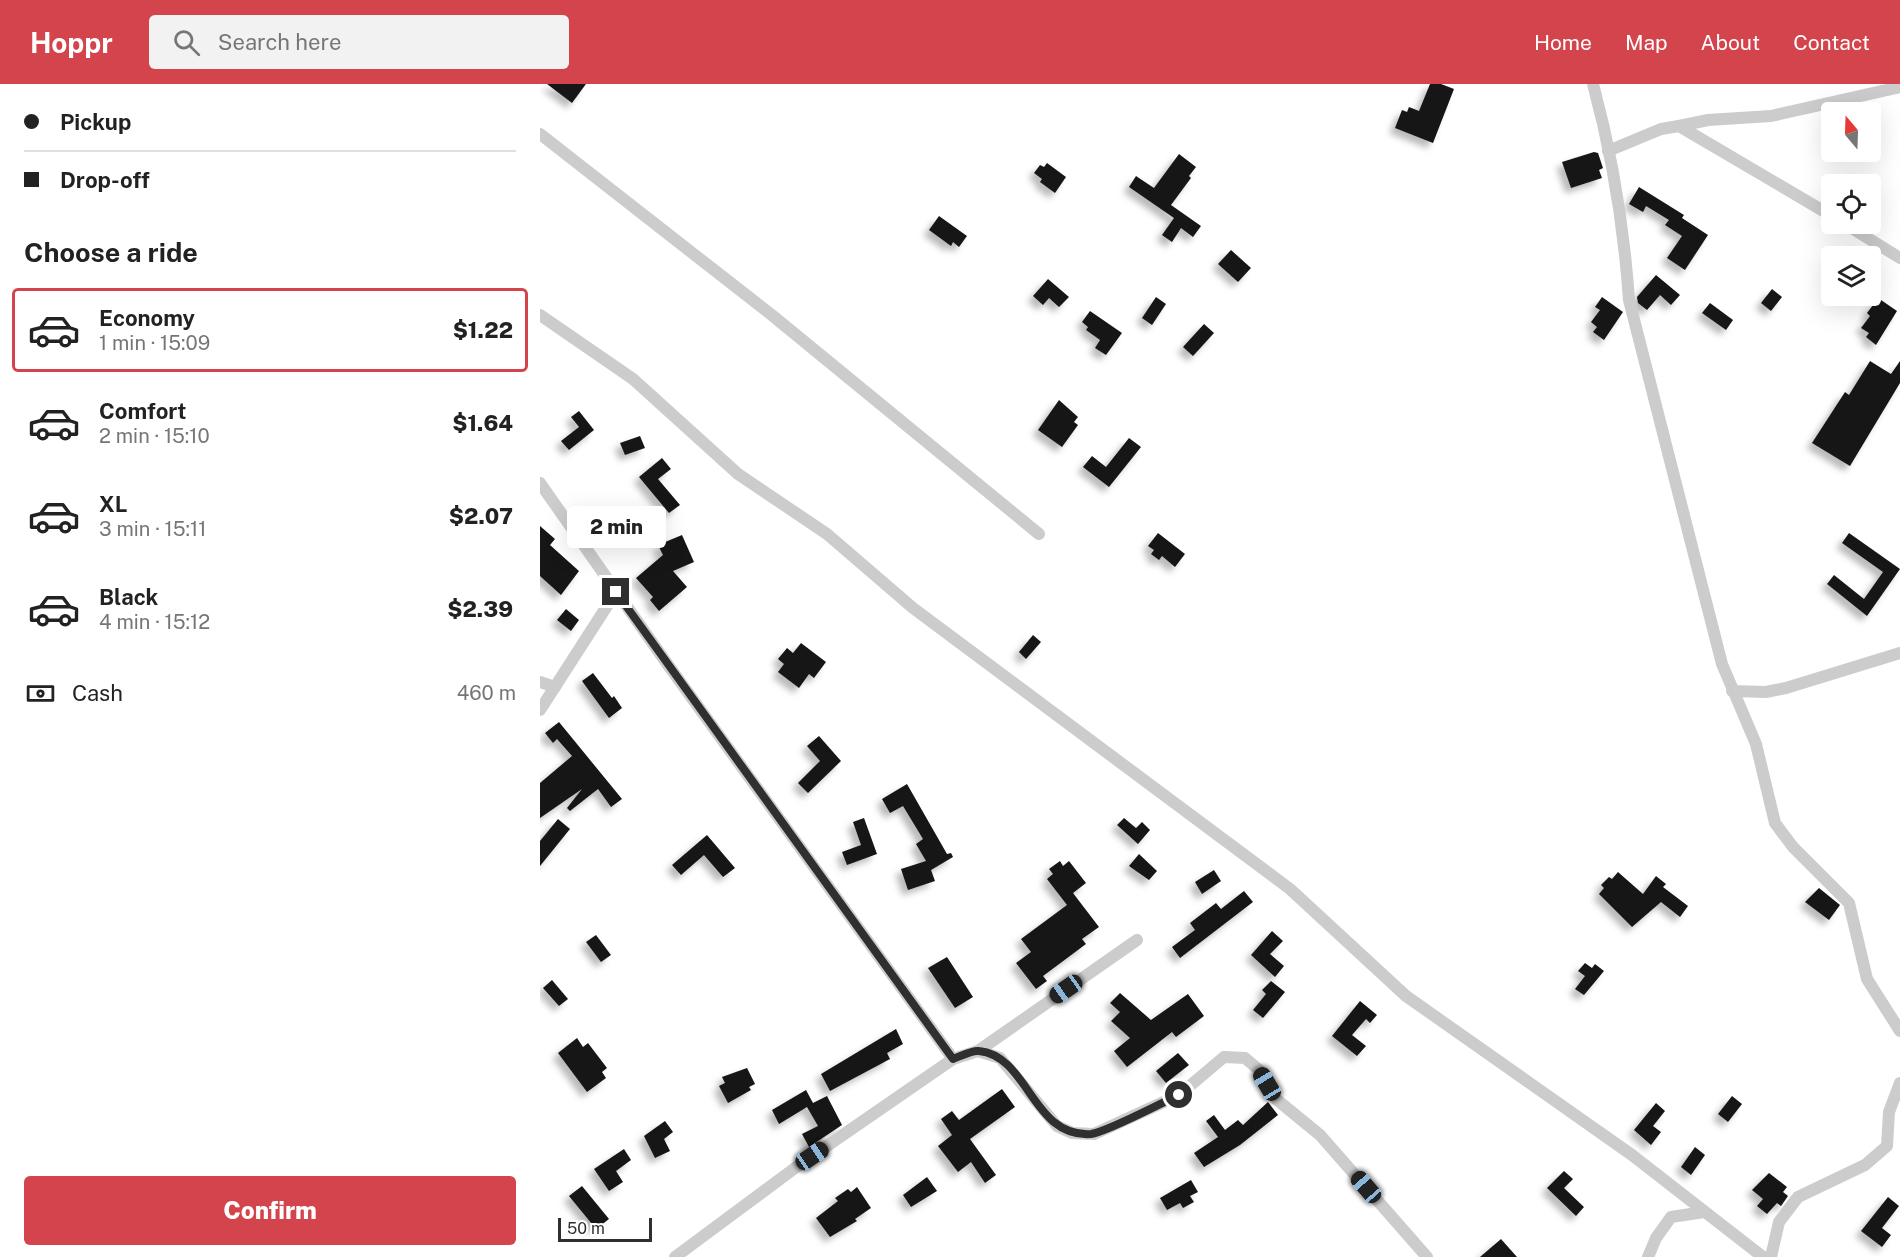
<!DOCTYPE html>
<meta charset="utf-8">
<style>
body{margin:0;font-family:"Public Sans",sans-serif;background:#f2f2f2;color:#222;height:100vh;display:flex;flex-direction:column;font-size:22px;white-space:nowrap}
*{box-sizing:border-box;margin:0}
p{font-size:20px;color:#767676}
.icon{flex:none;width:33px;height:33px;fill:none;stroke:currentColor;stroke-width:2;stroke-linecap:round;stroke-linejoin:round}
.map{position:relative;flex:1;overflow:hidden}
.panel{display:flex;flex-direction:column;background:#fff;width:540px}
.panel>*{flex:none}
.top-card{display:grid;align-content:center;height:132px;padding:0 24px;background:#fff}
.needle{width:39px;rotate:341deg}
.buttons{position:absolute;left:1281px;top:18px;display:grid;gap:12px}
.buttons a{display:grid;place-items:center;width:60px;height:60px;border-radius:6px;background:#fff;box-shadow:0 6px 24px #0002;font-size:30px}
.scale{position:absolute;left:18px;bottom:15px;width:94px;box-sizing:border-box;padding-left:6px;border:3px solid #2f2f2f;border-top:0;font-size:16px;line-height:21px;white-space:nowrap;color:#2f2f2f;-webkit-text-stroke:4px #fff;paint-order:stroke}
.end{position:absolute;width:27px;height:27px;margin:-14px;border:8px solid #2f2f2f;background:#fff;box-shadow:0 0 0 3px #fff}
.from{border-radius:50%}
.bubble{position:absolute;height:42px;border-radius:6px;background:#fff;box-shadow:0 6px 24px #0002;font-size:20px;font-weight:800;line-height:42px;text-align:center}
.car{position:absolute;width:18px;height:36px;margin:-18px -9px;border-radius:8px;box-shadow:0 0 4px 2px #0007;background:linear-gradient(#222 24%,#8ab4d8 0 40%,#222 0 76%,#8ab4d8 0 86%,#222 0)}
.top-card b{display:flex;align-items:center;gap:21px;height:57px;font-size:22px}
.top-card b+b{border-top:2px solid #e0e0e0}
.top-card i{width:15px;height:15px;background:#222}
ul{padding:0;list-style:none}
li{display:flex;align-items:center;gap:18px;height:84px;margin:0 12px 9px;padding:0 12px;border:3px solid transparent;border-radius:6px}
li div{flex:1}
li b{display:block;font-size:22px}
li em{font-style:normal;font-weight:800}
li.active{border-color:#d4444c}
li>.icon{width:54px;height:54px;stroke-width:1.5}
h2{padding:0 24px;font-size:27px;line-height:72px}
.pay{display:flex;align-items:center;gap:15px;height:66px;padding:0 24px;font-size:22px}
.pay p{margin-inline-start:auto}
.action{display:flex;gap:12px;margin-top:auto;padding:12px 24px}
.action a{flex:1;height:69px;border-radius:6px;background:#d4444c;color:#fff;font-size:24px;font-weight:800;line-height:69px;text-align:center}
header{display:flex;align-items:center;gap:36px;box-sizing:border-box;height:84px;padding:0 30px;background:#d4444c;color:#fff}
header strong{font-size:28px}
nav{display:flex;gap:33px;margin-inline-start:auto;font-size:21px}
.search{width:420px;height:54px;background:#f2f2f2;display:flex;align-items:center;gap:15px;box-sizing:border-box;padding:0 21px;border-radius:6px;color:#767676;font-size:22px}
main{display:flex;flex:1;min-height:0}
.map>svg:first-child{display:block}
.building{fill:#161616;filter:url(#shadow)}
.lines{fill:none;stroke-linecap:round;stroke-linejoin:round}
.street{stroke:#ccc;stroke-width:12}
.route{stroke:#2f2f2f;stroke-width:8}
</style>
<header>
<strong>Hoppr</strong>
<div class="search"><svg class="icon" aria-label="search" viewBox="0 0 24 24"><circle cx="10" cy="10" r="6"/><path d="M15 15l6 6"/></svg>Search here</div>
<nav><a>Home</a><a>Map</a><a>About</a><a>Contact</a></nav>
</header>
<main>
<section class="panel">
<div class="top-card">
<b><i class="from"></i>Pickup</b>
<b><i></i>Drop-off</b>
</div>
<h2>Choose a ride</h2>
<ul>
<li class="active"><svg class="icon" aria-label="car" viewBox="0 0 24 24"><path d="M5 17H2v-5l4-1 3-4h7l3 4 3 1v5h-3M9 17h6M6 11h13"/><circle cx="7" cy="17" r="2"/><circle cx="17" cy="17" r="2"/></svg><div><b>Economy</b><p>1 min · 15:09</p></div><em>$1.22</em></li>
<li><svg class="icon" aria-label="car" viewBox="0 0 24 24"><path d="M5 17H2v-5l4-1 3-4h7l3 4 3 1v5h-3M9 17h6M6 11h13"/><circle cx="7" cy="17" r="2"/><circle cx="17" cy="17" r="2"/></svg><div><b>Comfort</b><p>2 min · 15:10</p></div><em>$1.64</em></li>
<li><svg class="icon" aria-label="car" viewBox="0 0 24 24"><path d="M5 17H2v-5l4-1 3-4h7l3 4 3 1v5h-3M9 17h6M6 11h13"/><circle cx="7" cy="17" r="2"/><circle cx="17" cy="17" r="2"/></svg><div><b>XL</b><p>3 min · 15:11</p></div><em>$2.07</em></li>
<li><svg class="icon" aria-label="car" viewBox="0 0 24 24"><path d="M5 17H2v-5l4-1 3-4h7l3 4 3 1v5h-3M9 17h6M6 11h13"/><circle cx="7" cy="17" r="2"/><circle cx="17" cy="17" r="2"/></svg><div><b>Black</b><p>4 min · 15:12</p></div><em>$2.39</em></li>
</ul>
<div class="pay"><svg class="icon" aria-label="cash" viewBox="0 0 24 24"><path d="M3 7h18v10H3z"/><circle cx="12" cy="12" r="2"/></svg>Cash<p>460 m</p></div>
<div class="action"><a>Confirm</a></div>
</section>
<div class="map">
<svg width="1360" height="1173" viewBox="0 0 1360 1173">
<defs>
<filter id="shadow"><feDropShadow dx="-5.5" dy="5.5" stdDeviation="3" flood-color="#0004"/></filter>
</defs>
<rect width="100%" height="100%" fill="#fff"/>
<g class="building">
<path d="M7,0H46L32,19Z"/>
<path d="M890,0H901L914,5L893,59L855,44L862,26L867,28L869,23L879,27Z"/>
<path d="M1054,68L1058,69L1063,84L1059,86L1062,94L1031,104L1022,78Z"/>
<path d="M639,70L656,83L649,92L651,94L631,121L661,142L653,153L641,144L632,158L622,151L634,134L589,103L596,92L614,104Z"/>
<path d="M507,79L526,93L515,109L500,98L502,95L494,89L500,81L504,83Z"/>
<path d="M1099,103L1144,131L1142,134L1168,151L1145,186L1127,174L1142,152L1125,141L1129,136L1106,122L1103,128L1089,120Z"/>
<path d="M399,132L427,152L419,163L413,158L411,162L389,146Z"/>
<path d="M691,166L711,184L698,198L678,180Z"/>
<path d="M1116,191L1140,211L1131,221L1120,211L1107,226L1098,219L1097,213Z"/>
<path d="M508,195L529,213L519,223L509,214L503,221L493,212Z"/>
<path d="M1232,205L1242,213L1231,227L1221,219Z"/>
<path d="M616,213L626,220L612,241L602,234Z"/>
<path d="M1062,213L1083,228L1064,256L1053,248L1057,243L1051,238L1060,226L1055,223Z"/>
<path d="M1341,216L1357,227L1336,261L1326,253L1329,249L1321,244L1330,232L1327,229L1336,217L1339,219Z"/>
<path d="M1170,219L1193,236L1186,246L1162,229Z"/>
<path d="M550,227L582,249L566,271L555,264L560,256L546,246L548,243L542,238Z"/>
<path d="M664,240L674,249L653,272L643,263Z"/>
<path d="M1330,277L1351,290L1360,277V299L1310,382L1272,359L1305,308L1309,311Z"/>
<path d="M519,316L538,333L534,338L538,341L522,363L498,346Z"/>
<path d="M39,327L54,346L29,366L21,357L39,343L31,333Z"/>
<path d="M100,352L105,364L85,371L80,359Z"/>
<path d="M589,354L601,363L569,403L543,383L552,372L566,383Z"/>
<path d="M122,374L131,385L118,395L140,421L129,429L99,393Z"/>
<path d="M0,442L15,455L10,461L39,487L21,511L0,492Z"/>
<path d="M618,449L645,470L635,483L622,472L619,476L611,470L614,466L608,462Z"/>
<path d="M1309,449L1360,485L1327,532L1287,500L1294,491L1324,515L1343,488L1302,459Z"/>
<path d="M142,451L154,478L133,487L147,503L119,527L110,516L113,513L96,494L123,471L118,461Z"/>
<path d="M26,525L39,536L31,547L17,536Z"/>
<path d="M493,551L501,558L486,575L479,568Z"/>
<path d="M261,559L286,578L274,594L269,590L259,604L238,588L244,580L238,575L247,564L253,569Z"/>
<path d="M53,589L72,614L74,612L82,624L69,634L42,597Z"/>
<path d="M19,638L82,715L71,723L58,705L30,727L27,724L42,705L0,734V699L32,672L17,655L13,659L5,649Z"/>
<path d="M279,652L301,677L268,709L258,699L280,677L267,662Z"/>
<path d="M367,700L407,770L411,769L413,773L391,786L395,797L368,806L361,785L386,777L376,760L383,755L363,722L350,729L342,715Z"/>
<path d="M324,734L337,770L307,781L302,768L321,761L313,738Z"/>
<path d="M584,734L596,744L602,738L610,746L598,760L577,741Z"/>
<path d="M18,735L30,745L0,782V757Z"/>
<path d="M167,751L195,784L183,793L164,771L141,791L132,781Z"/>
<path d="M599,770L617,787L609,796L589,782Z"/>
<path d="M520,777L523,782L529,777L546,799L533,809L559,843L542,855L546,860L503,892L507,897L496,905L476,879L491,868L481,855L527,821L507,795L513,790L509,785Z"/>
<path d="M674,786L681,797L662,810L655,798Z"/>
<path d="M1078,788L1103,810L1116,792L1126,800L1123,803L1148,822L1140,833L1121,818L1092,843L1059,810L1064,804L1061,801L1069,793L1072,795Z"/>
<path d="M1279,804L1300,821L1289,836L1265,818Z"/>
<path d="M704,807L713,818L640,874L632,863L655,846L650,839L676,819L681,825Z"/>
<path d="M732,847L743,857L730,870L744,882L735,893L711,871Z"/>
<path d="M56,851L71,871L61,878L46,858Z"/>
<path d="M407,873L433,913L415,924L388,884Z"/>
<path d="M1045,879L1052,884L1055,880L1064,887L1044,911L1035,905L1045,892L1038,887Z"/>
<path d="M12,896L28,915L19,922L3,904Z"/>
<path d="M731,897L745,908L723,934L713,926L726,910L722,906Z"/>
<path d="M580,909L611,936L648,910L664,932L636,953L632,948L587,983L574,967L590,954L571,937L580,928L570,919Z"/>
<path d="M820,917L837,931L830,939L826,935L812,951L826,962L817,972L792,952Z"/>
<path d="M356,945L363,960L347,969L350,975L290,1007L281,990Z"/>
<path d="M37,954L43,963L48,959L67,984L62,988L66,994L47,1008L18,969Z"/>
<path d="M638,969L649,981L626,999L616,987Z"/>
<path d="M207,984L215,1000L209,1003L211,1006L188,1019L179,1002L185,999L182,993Z"/>
<path d="M462,1005L475,1023L430,1055L456,1091L445,1099L431,1078L418,1088L398,1062L412,1051L401,1035L412,1027L419,1036Z"/>
<path d="M266,1006L273,1019L287,1012L302,1041L269,1063L262,1050L278,1042L267,1023L239,1040L232,1026Z"/>
<path d="M1192,1012L1202,1020L1188,1038L1178,1030Z"/>
<path d="M728,1018L738,1031L700,1061L664,1083L654,1069L678,1053L666,1037L674,1031L685,1046L698,1036L703,1041Z"/>
<path d="M1116,1019L1125,1027L1113,1042L1121,1048L1111,1061L1094,1046Z"/>
<path d="M125,1037L133,1048L124,1055L130,1067L115,1074L104,1052Z"/>
<path d="M1155,1063L1165,1071L1151,1091L1141,1083Z"/>
<path d="M84,1065L91,1076L76,1087L83,1098L69,1107L54,1085Z"/>
<path d="M1024,1087L1033,1095L1024,1104L1044,1123L1036,1132L1007,1104Z"/>
<path d="M1229,1089L1247,1103L1243,1108L1248,1112L1241,1122L1237,1119L1227,1130L1217,1122L1223,1115L1212,1106Z"/>
<path d="M387,1093L397,1107L371,1123L363,1111Z"/>
<path d="M651,1096L658,1108L650,1112L654,1118L643,1124L640,1119L627,1126L620,1114Z"/>
<path d="M42,1102L69,1135L56,1145L29,1112Z"/>
<path d="M317,1103L331,1124L315,1135L317,1137L290,1153L276,1134L298,1117L295,1114L308,1105L311,1108Z"/>
<path d="M1348,1113L1359,1122L1342,1144L1351,1151L1342,1163L1321,1147Z"/>
<path d="M961,1155L977,1173H940Z"/>
</g>
<g class="lines">
<g class="street">
<path d="M1053,0C1072,70 1084,144 1089,216L1182,580L1216,660L1235,739L1253,763L1309,819L1327,895L1360,947"/>
<path d="M1139,42L1168,36L1231,32L1360,3"/>
<path d="M0,50L233,232L499,450"/>
<path d="M1068,67L1121,45L1139,42L1292,132"/>
<path d="M1305,140L1360,174"/>
<path d="M0,231L93,295L198,390L287,450L373,524L750,805L866,912L1092,1071L1223,1173"/>
<path d="M0,399L128,581L413,975"/>
<path d="M0,598L15,603"/>
<path d="M1192,607L1226,608L1246,604L1360,569"/>
<path d="M0,626L76,508"/>
<path d="M438,967L597,856"/>
<path d="M135,1173L255,1084L413,975L438,967L460,974L517,1042L532,1049L554,1050L639,1011L684,973L705,974L718,985L736,1015L780,1051L887,1173"/>
<path d="M1108,1173L1116,1154L1131,1133L1164,1128"/>
<path d="M1231,1173L1239,1138L1258,1113L1325,1081L1347,1062L1349,1028L1360,999"/>
</g>
</g>
<g class="lines">
<path class="route" d="M76,508L413,975C421,972 432,966 439,967C489,972 492,1054 551,1050C567,1048 621,1019 639,1011"/>
</g>
</svg>
<div class="buttons">
<a><svg class="needle" viewBox="-14 -14 28 28"><path d="M0-13l5 13h-10z" fill="#e53935"/><path d="M0 13l5-13h-10z" fill="#767676"/></svg></a>
<a><svg class="icon" aria-label="locate" viewBox="0 0 24 24"><circle cx="12" cy="12" r="6"/><path d="M12 2v4M12 18v4M2 12h4M18 12h4"/></svg></a>
<a><svg class="icon" aria-label="layers" viewBox="0 0 24 24"><path d="M12 4l9 5-9 5-9-5zM3 14l9 5 9-5"/></svg></a>
</div>
<div class="scale">50 m</div>
<i class="end from" style="left:639px;top:1011px"></i>
<i class="end" style="left:76px;top:508px"></i>
<div class="bubble" style="left:27px;top:422px;width:99px">2 min</div>
<i class="car" style="left:526px;top:905px;rotate:235deg"></i>
<i class="car" style="left:727px;top:1000px;rotate:329deg"></i>
<i class="car" style="left:272px;top:1072px;rotate:56deg"></i>
<i class="car" style="left:826px;top:1103px;rotate:319deg"></i>
</div>
</main>
